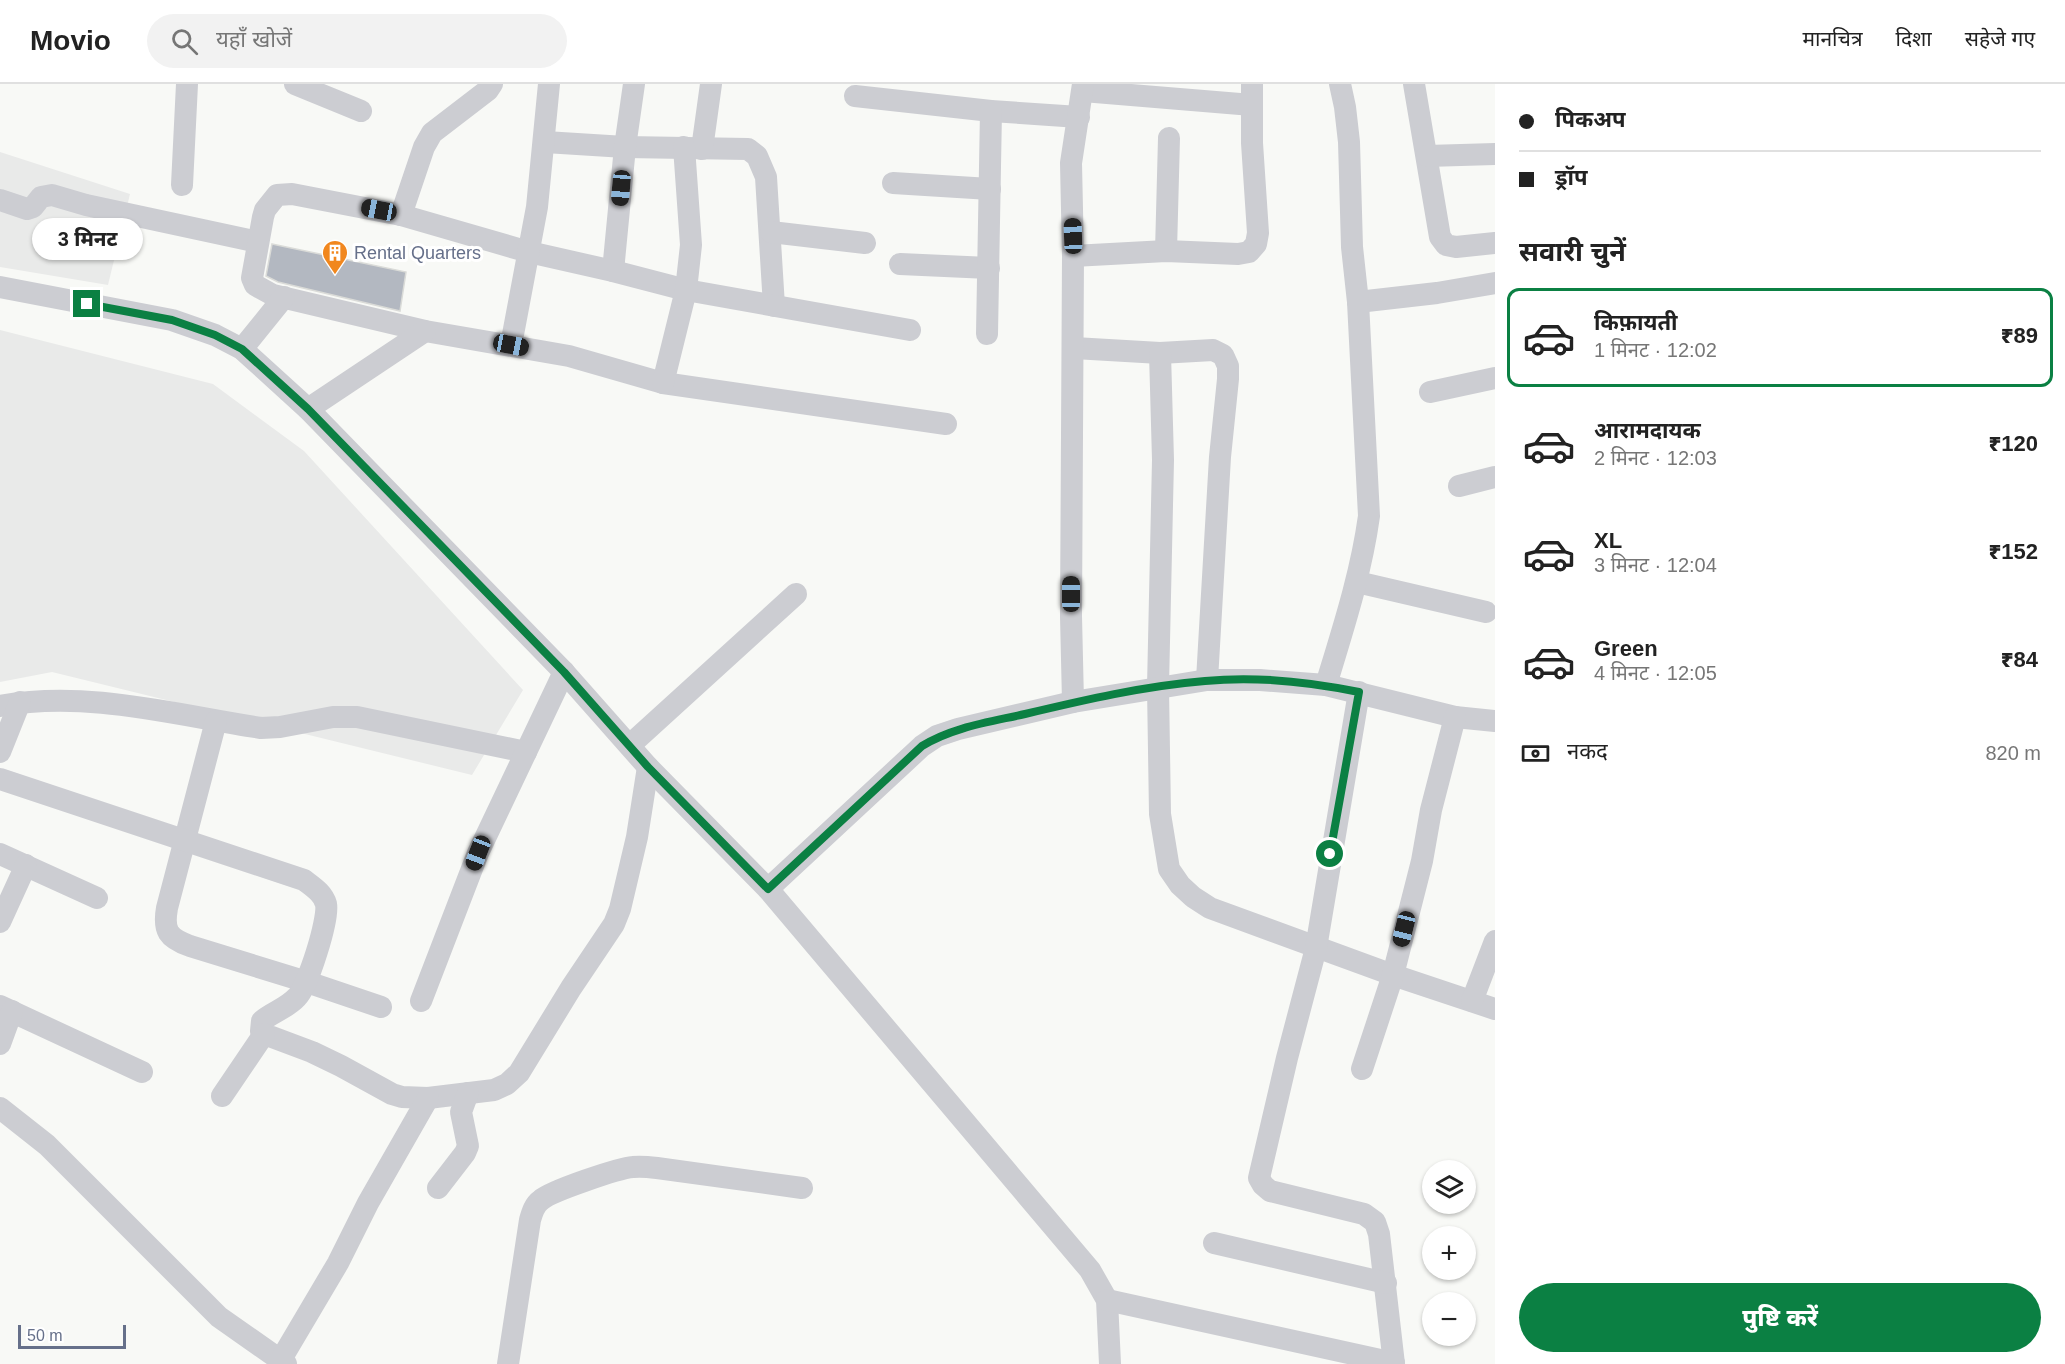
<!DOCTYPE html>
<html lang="hi">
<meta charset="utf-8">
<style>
body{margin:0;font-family:Helvetica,"Noto Sans Devanagari",sans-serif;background:#f2f2f2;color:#222;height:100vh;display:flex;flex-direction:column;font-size:22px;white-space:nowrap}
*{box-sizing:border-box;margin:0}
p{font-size:20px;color:#767676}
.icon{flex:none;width:33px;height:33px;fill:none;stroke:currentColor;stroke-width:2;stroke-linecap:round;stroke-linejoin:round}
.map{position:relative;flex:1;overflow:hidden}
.details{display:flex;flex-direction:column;background:#fff;width:570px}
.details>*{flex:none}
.hud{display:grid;align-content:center;height:132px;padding:0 24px;background:#fff}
.buttons{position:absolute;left:1422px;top:1076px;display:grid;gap:12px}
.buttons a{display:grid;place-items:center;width:54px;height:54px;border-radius:50%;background:#fff;box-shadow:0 2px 4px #0004;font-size:30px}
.scale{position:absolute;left:18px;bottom:15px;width:108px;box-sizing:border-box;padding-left:6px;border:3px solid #66708a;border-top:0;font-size:16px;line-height:21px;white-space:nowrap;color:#66708a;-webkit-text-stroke:4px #fff;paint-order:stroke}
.end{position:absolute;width:27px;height:27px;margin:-14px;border:8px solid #0b8043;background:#fff;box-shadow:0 0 0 3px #fff}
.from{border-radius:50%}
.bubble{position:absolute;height:42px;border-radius:21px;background:#fff;box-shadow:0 2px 4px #0004;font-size:20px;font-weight:800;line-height:42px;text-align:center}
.car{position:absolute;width:18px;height:36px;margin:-18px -9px;border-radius:8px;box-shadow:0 0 4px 2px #0007;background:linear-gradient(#222 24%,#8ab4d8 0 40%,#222 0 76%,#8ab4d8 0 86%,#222 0)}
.hud b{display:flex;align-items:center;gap:21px;height:57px;font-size:22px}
.hud b+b{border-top:2px solid #e0e0e0}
.hud i{width:15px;height:15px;background:#222}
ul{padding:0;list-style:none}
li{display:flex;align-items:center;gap:18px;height:99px;margin:0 12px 9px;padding:0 12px;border:3px solid transparent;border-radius:12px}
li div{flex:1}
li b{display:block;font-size:22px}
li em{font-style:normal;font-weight:800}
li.selected{border-color:#0b8043}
li>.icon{width:54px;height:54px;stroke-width:1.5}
h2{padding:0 24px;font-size:27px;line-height:72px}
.pay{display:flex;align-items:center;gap:15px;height:66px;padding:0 24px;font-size:22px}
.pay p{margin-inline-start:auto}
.action{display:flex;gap:12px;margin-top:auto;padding:12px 24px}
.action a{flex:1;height:69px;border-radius:36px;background:#0b8043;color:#fff;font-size:24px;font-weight:800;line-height:69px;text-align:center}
header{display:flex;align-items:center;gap:36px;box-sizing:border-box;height:84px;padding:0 30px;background:#fff;border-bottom:2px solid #e0e0e0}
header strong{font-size:28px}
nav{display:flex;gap:33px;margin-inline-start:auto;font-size:21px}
.search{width:420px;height:54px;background:#f2f2f2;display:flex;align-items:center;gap:15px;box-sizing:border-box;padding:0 21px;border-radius:33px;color:#767676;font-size:22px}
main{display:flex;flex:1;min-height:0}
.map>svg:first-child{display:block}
.built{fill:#e9eae9}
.building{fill:#b3b8c1;stroke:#dadbd8;stroke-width:1.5}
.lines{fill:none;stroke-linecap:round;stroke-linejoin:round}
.minor{stroke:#cccdd2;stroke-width:22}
.route{stroke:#0b8043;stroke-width:8}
.labels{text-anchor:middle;stroke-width:6;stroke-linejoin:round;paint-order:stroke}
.poi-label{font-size:18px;fill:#66708a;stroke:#fff;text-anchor:start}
</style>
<header>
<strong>Movio</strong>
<div class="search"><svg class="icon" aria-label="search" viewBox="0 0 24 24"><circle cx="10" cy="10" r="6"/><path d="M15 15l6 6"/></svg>यहाँ खोजें</div>
<nav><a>मानचित्र</a><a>दिशा</a><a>सहेजे गए</a></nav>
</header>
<main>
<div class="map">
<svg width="1495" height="1280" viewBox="0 0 1495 1280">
<rect width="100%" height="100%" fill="#f8f9f6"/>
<g class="built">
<path d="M0,68L130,110L108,201L0,183Z"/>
<path d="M0,246L213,300L304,367L523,606L472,691L52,588L0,598Z"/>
</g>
<path class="building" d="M272,160L406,188L400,227L278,198L266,192Z"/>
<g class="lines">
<g class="minor">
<path d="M295,0L361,27"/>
<path d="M1414,0L1440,153L1446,161L1456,163L1495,159"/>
<path d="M1083,7L1252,21"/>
<path d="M855,12L991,27L1079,33"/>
<path d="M545,58L625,63L748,65L757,72L766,93L774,222"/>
<path d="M702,65L711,0"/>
<path d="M1427,72L1495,70"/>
<path d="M893,99L990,105"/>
<path d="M182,101L187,0"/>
<path d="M0,116L27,125L33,123L41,113L52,111L86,121L258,158"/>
<path d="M401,131L424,63L432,49L488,6L492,0"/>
<path d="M771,148L865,159"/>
<path d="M1166,167L1169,54"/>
<path d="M1073,172L1166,167L1238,170L1249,168L1256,160L1258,149L1252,59V0"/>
<path d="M900,180L989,184"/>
<path d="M613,187L625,63L634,0"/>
<path d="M0,203L172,236L215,251L242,265L308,325L564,588L648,683L768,805L1090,1186L1107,1216L1110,1280"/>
<path d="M1358,218L1437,209L1495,199"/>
<path d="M910,246L686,206L613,187L529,168L401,131L292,110L277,111L265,126L263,133L252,194L255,201L273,211L425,247L569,272L663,299L946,340"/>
<path d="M987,250L991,27"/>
<path d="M511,261L537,123L549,0"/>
<path d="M1074,264L1160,269L1213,266L1223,271L1228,282V295L1220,373L1207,596"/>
<path d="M242,265L284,213"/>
<path d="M1160,269L1163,376L1158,603L1160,730L1169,785L1180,801L1193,813L1210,824L1393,891L1495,925"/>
<path d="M663,299L686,206L691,161L684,63"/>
<path d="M1430,308L1495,294"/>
<path d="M308,325L425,247"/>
<path d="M1459,402L1495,393"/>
<path d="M1357,498L1486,528"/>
<path d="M1326,601C1343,545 1361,490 1369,432L1358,218L1352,163L1349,58L1345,23L1340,0"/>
<path d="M1359,608L1316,864L1287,974L1259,1094L1263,1101L1270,1107L1364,1130L1375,1138L1379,1150L1394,1280"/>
<path d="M1073,618L1071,532L1073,172L1071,79L1083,0"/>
<path d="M0,622C87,606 175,631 261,644L280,643L333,633H357L526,668"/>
<path d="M216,637L167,824C163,847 168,854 190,862L307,898L381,923"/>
<path d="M630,661L796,510"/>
<path d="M0,668L20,618"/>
<path d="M0,695L304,796C313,803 323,809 326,820C329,835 308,902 297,913C287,924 273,928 262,937L261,947L264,950L312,968L341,982L392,1010L402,1013L428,1014L494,1006L507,1000L519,989L571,904L614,840L620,825L637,753L648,683"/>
<path d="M0,770L97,814"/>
<path d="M768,805L922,662L937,652L958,645L1073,618L1207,596H1260L1326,601L1455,633L1495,637"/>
<path d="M0,838L26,781"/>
<path d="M421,917L478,769L564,588"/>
<path d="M1472,917L1495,857"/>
<path d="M0,922L142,988"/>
<path d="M0,960L12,927"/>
<path d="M1362,985L1393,891L1422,777L1431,726L1455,633"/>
<path d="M222,1012L264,950"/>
<path d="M0,1024L47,1061L219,1233L286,1280"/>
<path d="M438,1104L465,1069L468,1062L461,1028L468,1009"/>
<path d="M1214,1159L1386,1199"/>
<path d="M1107,1216L1394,1279"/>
<path d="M280,1277L338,1179L368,1119L428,1014"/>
<path d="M508,1280L530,1136C532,1129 534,1121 541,1116C551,1107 619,1084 633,1083C641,1082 649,1083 657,1084L802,1104"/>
</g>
</g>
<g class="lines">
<path class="route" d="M87,220L172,236L215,251L242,265L308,325L564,588L648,683L768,805L922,662C953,643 990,638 1025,630C1084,616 1144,602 1205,597C1255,592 1310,598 1359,608L1330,770"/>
</g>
<defs>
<symbol id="building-pin" viewBox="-11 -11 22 30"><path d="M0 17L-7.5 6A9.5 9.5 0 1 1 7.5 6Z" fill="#f1871e" stroke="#fff"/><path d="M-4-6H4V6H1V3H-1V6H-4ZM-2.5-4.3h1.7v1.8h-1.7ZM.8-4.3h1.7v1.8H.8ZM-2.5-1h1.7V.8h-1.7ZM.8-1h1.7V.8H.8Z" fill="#fff"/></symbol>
</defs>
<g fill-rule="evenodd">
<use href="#building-pin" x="320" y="154" width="30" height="40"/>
</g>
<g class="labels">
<g class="poi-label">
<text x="354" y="175">Rental Quarters</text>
</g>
</g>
</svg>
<div class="buttons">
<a><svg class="icon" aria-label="layers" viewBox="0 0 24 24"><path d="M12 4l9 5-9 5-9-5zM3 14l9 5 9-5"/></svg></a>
<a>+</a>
<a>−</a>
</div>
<div class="scale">50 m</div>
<i class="end from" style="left:1330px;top:770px"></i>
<i class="end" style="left:87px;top:220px"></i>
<div class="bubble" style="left:32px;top:134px;width:111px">3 मिनट</div>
<i class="car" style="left:621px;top:104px;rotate:185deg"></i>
<i class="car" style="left:379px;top:126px;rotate:281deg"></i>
<i class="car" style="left:1073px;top:152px;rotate:358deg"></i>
<i class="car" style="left:511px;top:261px;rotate:101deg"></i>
<i class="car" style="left:1071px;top:510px;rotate:0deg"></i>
<i class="car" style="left:478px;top:769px;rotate:201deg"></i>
<i class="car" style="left:1404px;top:845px;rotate:194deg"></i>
</div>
<section class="details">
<div class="hud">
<b><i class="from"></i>पिकअप</b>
<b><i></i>ड्रॉप</b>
</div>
<h2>सवारी चुनें</h2>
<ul>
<li class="selected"><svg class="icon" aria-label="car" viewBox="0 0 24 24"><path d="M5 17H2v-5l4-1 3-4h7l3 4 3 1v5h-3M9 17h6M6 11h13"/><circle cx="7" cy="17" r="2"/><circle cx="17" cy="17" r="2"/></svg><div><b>किफ़ायती</b><p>1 मिनट · 12:02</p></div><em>₹89</em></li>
<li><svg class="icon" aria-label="car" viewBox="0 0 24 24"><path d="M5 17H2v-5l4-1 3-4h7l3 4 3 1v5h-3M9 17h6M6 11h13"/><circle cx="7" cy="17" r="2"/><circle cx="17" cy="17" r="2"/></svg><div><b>आरामदायक</b><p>2 मिनट · 12:03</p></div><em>₹120</em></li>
<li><svg class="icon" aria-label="car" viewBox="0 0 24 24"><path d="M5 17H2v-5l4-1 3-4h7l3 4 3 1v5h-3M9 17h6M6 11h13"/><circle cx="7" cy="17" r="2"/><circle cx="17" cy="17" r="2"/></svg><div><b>XL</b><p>3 मिनट · 12:04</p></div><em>₹152</em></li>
<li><svg class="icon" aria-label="car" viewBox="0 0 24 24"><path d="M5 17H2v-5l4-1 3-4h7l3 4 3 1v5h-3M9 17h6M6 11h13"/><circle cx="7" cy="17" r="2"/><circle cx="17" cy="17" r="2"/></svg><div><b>Green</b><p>4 मिनट · 12:05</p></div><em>₹84</em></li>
</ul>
<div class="pay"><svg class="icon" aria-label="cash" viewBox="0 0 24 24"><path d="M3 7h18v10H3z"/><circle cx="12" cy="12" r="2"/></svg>नकद<p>820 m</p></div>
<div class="action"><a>पुष्टि करें</a></div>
</section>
</main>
